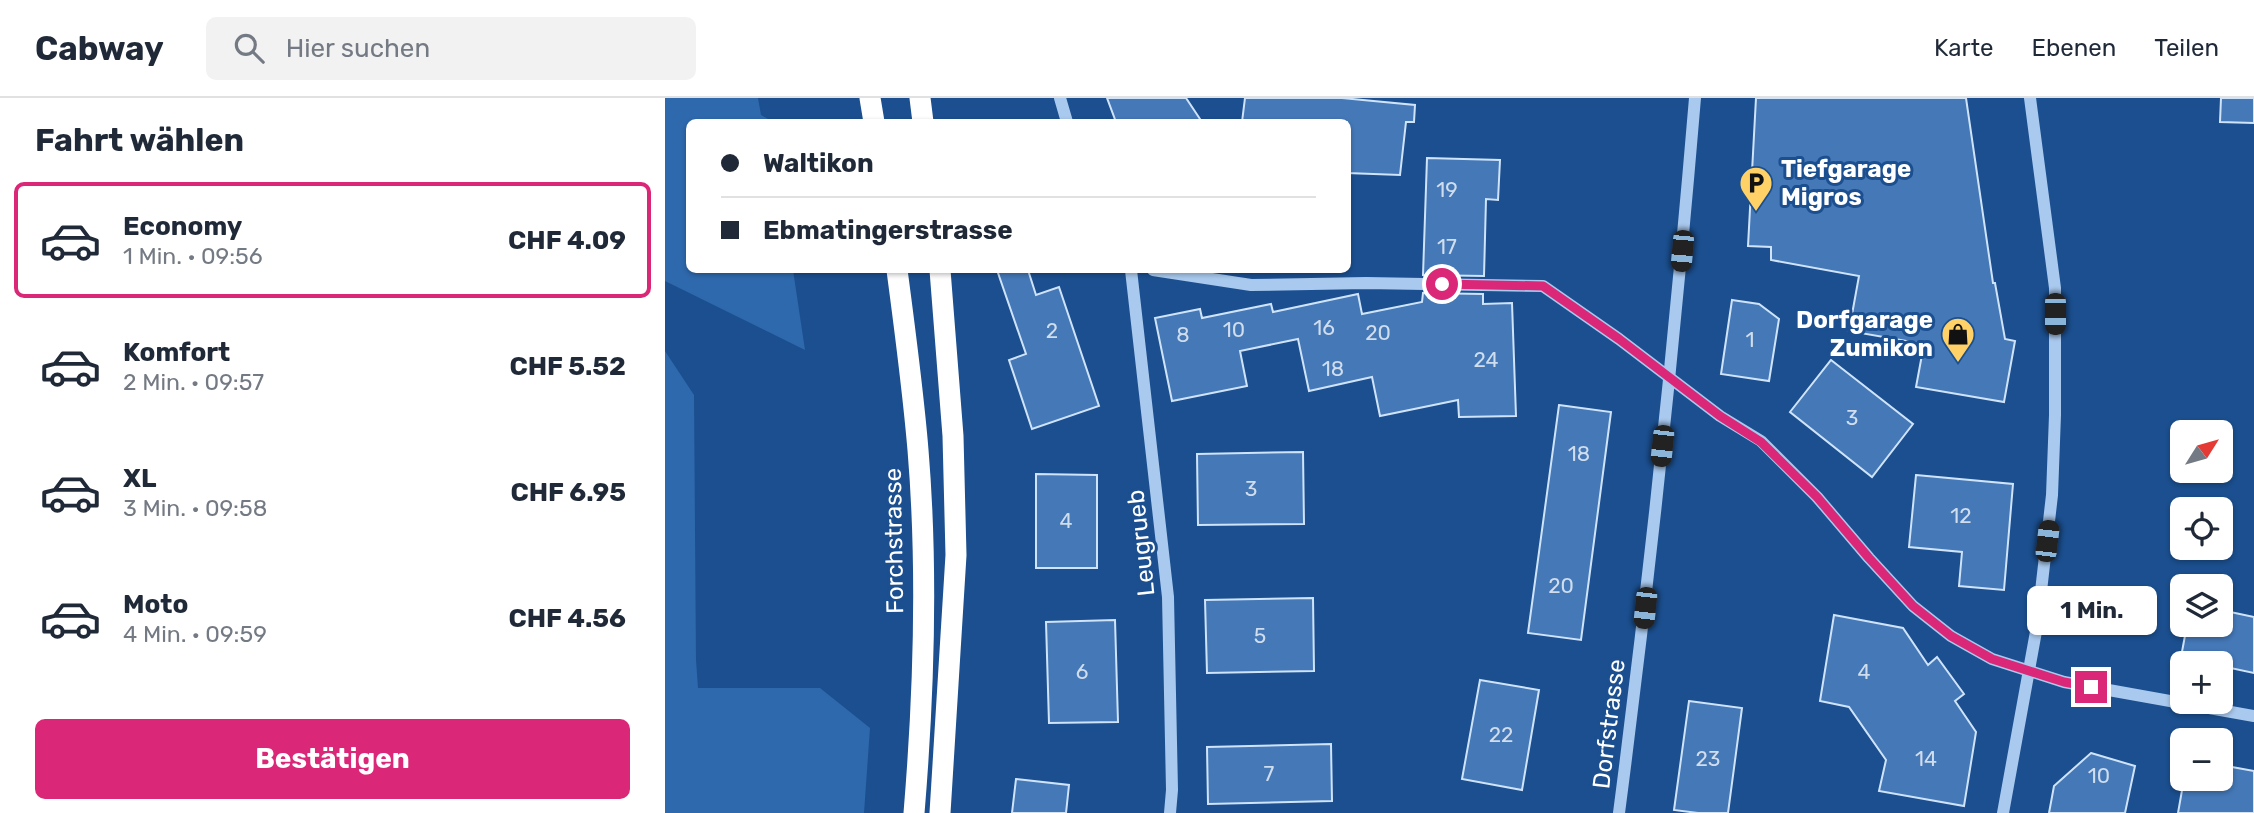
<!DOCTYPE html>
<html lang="de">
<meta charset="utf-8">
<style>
body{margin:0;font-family:Rubik,sans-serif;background:#f2f2f3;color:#1f2937;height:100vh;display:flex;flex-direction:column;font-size:26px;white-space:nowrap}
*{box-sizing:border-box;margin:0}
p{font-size:23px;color:#747a83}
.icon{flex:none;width:38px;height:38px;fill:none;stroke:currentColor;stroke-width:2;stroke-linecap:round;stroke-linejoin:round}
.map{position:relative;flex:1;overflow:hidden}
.drawer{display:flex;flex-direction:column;background:#fff;width:665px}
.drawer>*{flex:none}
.guide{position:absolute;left:21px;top:21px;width:665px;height:154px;border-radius:10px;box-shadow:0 2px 5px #0004;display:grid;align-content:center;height:154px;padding:0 35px;background:#fff}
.needle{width:46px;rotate:53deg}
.tools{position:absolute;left:1505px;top:322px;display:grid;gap:14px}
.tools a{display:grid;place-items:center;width:63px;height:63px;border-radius:10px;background:#fff;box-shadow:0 2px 5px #0004;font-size:35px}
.end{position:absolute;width:32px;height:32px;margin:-16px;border:9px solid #db2777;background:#fff;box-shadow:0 0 0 4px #fff}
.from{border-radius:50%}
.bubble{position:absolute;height:49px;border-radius:10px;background:#fff;box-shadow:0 2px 5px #0004;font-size:23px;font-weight:700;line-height:49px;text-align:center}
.car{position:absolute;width:21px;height:42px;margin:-21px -10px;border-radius:9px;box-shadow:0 0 5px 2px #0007;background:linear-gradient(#222 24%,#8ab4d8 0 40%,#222 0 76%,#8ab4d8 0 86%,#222 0)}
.guide b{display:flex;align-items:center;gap:24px;height:66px;font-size:26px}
.guide b+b{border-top:2px solid #e0e1e3}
.guide i{width:18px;height:18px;background:#1f2937}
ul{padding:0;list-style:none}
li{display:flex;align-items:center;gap:21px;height:116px;margin:0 14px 10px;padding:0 21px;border:4px solid transparent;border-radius:10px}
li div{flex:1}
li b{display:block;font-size:26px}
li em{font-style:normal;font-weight:700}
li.selected{border-color:#db2777}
li>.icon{width:63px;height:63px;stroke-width:1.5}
h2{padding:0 35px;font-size:32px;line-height:84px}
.cta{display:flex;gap:14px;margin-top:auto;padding:14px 35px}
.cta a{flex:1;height:80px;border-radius:10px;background:#db2777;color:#fff;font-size:28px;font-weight:700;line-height:80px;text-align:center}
header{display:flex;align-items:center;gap:42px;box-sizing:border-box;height:98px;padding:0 35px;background:#fff;border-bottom:2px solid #e0e1e3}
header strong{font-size:33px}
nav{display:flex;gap:38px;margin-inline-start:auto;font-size:24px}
.search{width:490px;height:63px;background:#f2f2f3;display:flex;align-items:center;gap:18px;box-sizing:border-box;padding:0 24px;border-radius:10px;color:#747a83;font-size:26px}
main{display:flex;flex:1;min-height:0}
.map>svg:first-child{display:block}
.green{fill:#2e69ad}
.building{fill:#4478b7;stroke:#cfe3fa;stroke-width:2}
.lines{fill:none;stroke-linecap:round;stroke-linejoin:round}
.minor{stroke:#a9c9ee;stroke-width:12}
.highway{stroke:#fff;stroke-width:21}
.route{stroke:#db2777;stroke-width:9}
.labels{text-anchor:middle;stroke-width:6;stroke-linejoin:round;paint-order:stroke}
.number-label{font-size:21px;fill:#d0dded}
.poi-label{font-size:24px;font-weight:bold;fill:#fff;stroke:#1b4f8f;text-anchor:start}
.street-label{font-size:24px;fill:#fff;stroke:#1b4f8f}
</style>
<header>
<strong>Cabway</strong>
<div class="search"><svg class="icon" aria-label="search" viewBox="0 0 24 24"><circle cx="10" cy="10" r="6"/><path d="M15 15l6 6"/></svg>Hier suchen</div>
<nav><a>Karte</a><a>Ebenen</a><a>Teilen</a></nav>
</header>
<main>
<section class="drawer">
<h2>Fahrt wählen</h2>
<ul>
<li class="selected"><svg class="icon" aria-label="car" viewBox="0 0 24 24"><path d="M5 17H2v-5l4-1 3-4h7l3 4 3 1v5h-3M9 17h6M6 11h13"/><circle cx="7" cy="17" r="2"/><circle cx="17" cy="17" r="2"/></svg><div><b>Economy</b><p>1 Min. · 09:56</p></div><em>CHF 4.09</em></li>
<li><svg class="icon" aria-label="car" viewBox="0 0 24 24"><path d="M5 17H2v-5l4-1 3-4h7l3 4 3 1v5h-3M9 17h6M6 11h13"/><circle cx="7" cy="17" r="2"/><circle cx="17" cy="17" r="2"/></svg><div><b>Komfort</b><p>2 Min. · 09:57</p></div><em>CHF 5.52</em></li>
<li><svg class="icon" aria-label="car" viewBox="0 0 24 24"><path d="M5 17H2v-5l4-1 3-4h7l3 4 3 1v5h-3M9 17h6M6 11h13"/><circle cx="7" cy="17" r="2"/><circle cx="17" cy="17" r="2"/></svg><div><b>XL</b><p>3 Min. · 09:58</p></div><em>CHF 6.95</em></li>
<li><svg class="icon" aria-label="car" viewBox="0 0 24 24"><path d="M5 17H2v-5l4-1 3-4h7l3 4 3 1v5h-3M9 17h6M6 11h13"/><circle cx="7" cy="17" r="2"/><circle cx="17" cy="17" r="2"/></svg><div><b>Moto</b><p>4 Min. · 09:59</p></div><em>CHF 4.56</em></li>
</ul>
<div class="cta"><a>Bestätigen</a></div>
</section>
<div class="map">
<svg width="1589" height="715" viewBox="0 0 1589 715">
<rect width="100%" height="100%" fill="#1b4f8f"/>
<g class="green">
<path d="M0,0H93L96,17L108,24H24V172H128L140,252L0,183Z"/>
<path d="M0,253L29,297L31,562L33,590H155L205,630L199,715H0Z"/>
</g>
<g class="building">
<path d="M442,0H521L537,24H451Z"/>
<path d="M580,0H677L750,7L749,24H741L735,77L682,75V24H577Z"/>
<path d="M1091,0H1301L1328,185H1330L1340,241L1350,243L1339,304L1251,289L1259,246L1184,233L1194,178L1106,162V149L1083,148Z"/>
<path d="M1556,0H1589V25L1555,24Z"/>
<path d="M762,60L835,62L833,102L821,101L819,178L758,177Z"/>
<path d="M332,172H363L371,197L394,189L434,308L367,331L344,262L361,256Z"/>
<path d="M758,195L818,196V206L847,205L851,318L794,319L793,302L715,318L707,279L644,293L633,241L575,253L582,288L507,303L490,220L535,211L537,220L606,206L608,214L693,196L697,216L757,204Z"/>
<path d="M1067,202L1094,206L1114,221L1104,283L1056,276Z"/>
<path d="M1166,262L1248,326L1207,379L1125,314Z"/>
<path d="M894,307L946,314L916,542L863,535Z"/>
<path d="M638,354L639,426L533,427L532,356Z"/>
<path d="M371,376L432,377V470H371Z"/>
<path d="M1251,377L1348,386L1339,492L1294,488L1297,454L1244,449Z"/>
<path d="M648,500L649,573L542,575L540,502Z"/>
<path d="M1556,512L1589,519V575L1556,568V565H1543L1516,559L1522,527H1556Z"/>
<path d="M1169,517L1238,530L1263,567L1272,559L1299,596L1290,603L1311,634L1299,708L1214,693L1221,662L1184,609L1155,603Z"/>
<path d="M450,522L453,624L384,625L381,524Z"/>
<path d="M815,582L874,592L857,692L797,681Z"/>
<path d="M1024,603L1077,610L1063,715H1033L1009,712Z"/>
<path d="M666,646L667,703L543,706L542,649Z"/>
<path d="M1426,655L1470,668L1460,715H1384L1389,688Z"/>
<path d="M1556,667L1589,673V715H1513L1519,681H1556Z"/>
<path d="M351,681L404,687L401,715H347Z"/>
</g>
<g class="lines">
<g class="minor">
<path d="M395,0L402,24"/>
<path d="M466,172L503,499L507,692L505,715"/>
<path d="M488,172L586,187L701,185L878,188L954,241L1055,318L1096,343L1152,399L1204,460L1248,508L1286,538L1327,561L1399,584L1589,618"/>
<path d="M954,715C985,477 1010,239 1030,0"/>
<path d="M1338,715L1372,528L1387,397L1390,317V190L1365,0"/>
</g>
<g class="highway">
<path d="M205,0L209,24"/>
<path d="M255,0L258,24"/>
<path d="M232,172C240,232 248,292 253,352C263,472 259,595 249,715"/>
<path d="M275,172L288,338L291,457L275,715"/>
</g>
</g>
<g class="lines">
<path class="route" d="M777,186L878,188L954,241L1055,318L1096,344L1152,399L1204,460L1248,508L1286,538L1327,561L1399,584L1426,589"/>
</g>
<defs>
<symbol id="parking-pin" viewBox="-11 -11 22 30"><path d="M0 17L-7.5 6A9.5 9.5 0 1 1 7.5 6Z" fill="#ffd166" stroke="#1b4f8f"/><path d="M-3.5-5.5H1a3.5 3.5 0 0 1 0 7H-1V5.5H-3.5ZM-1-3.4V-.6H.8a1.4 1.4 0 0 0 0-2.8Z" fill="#111"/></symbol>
<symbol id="shop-pin" viewBox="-11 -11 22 30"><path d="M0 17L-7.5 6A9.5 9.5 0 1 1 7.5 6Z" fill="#ffd166" stroke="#1b4f8f"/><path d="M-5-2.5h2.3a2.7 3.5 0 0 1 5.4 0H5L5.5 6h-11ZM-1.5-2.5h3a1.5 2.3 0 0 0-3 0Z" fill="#111"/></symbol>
</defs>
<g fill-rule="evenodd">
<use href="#parking-pin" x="1072" y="66" width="38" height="52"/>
<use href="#shop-pin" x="1274" y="217" width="38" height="52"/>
</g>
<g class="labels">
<g class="number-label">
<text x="782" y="99">19</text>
<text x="782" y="156">17</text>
<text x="659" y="237">16</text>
<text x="569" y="239">10</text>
<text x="387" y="240">2</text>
<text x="713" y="242">20</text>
<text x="518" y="244">8</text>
<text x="1085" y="249">1</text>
<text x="821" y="269">24</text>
<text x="668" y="278">18</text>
<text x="1187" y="327">3</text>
<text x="914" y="363">18</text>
<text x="586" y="398">3</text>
<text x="1296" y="425">12</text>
<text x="401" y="430">4</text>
<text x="896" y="495">20</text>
<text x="595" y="545">5</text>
<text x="417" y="581">6</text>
<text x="1199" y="581">4</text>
<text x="836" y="644">22</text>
<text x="1043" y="668">23</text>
<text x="1261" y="668">14</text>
<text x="604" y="683">7</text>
<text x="1434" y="685">10</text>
</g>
<g class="poi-label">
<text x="1116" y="79">Tiefgarage<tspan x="1116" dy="28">Migros</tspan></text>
<text x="1268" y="230" text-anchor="end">Dorfgarage<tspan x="1268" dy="28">Zumikon</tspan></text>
</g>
<g class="street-label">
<text transform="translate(229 443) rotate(-91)" y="8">Forchstrasse</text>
<text transform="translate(476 445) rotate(-96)" y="8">Leugrueb</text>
<text transform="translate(944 626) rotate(-83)" y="8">Dorfstrasse</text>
</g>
</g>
</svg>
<div class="tools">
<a><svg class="needle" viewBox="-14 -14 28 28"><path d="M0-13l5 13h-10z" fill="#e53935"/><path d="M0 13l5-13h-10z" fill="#747a83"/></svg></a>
<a><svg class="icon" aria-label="locate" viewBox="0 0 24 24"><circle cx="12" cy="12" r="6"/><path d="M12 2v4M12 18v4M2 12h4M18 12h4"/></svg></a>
<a><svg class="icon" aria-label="layers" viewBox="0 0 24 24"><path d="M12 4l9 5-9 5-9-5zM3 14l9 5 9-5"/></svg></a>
<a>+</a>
<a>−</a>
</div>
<i class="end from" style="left:777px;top:186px"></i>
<i class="end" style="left:1426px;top:589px"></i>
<div class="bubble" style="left:1362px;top:488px;width:130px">1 Min.</div>
<i class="car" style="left:1017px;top:153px;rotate:185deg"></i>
<i class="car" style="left:1390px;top:216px;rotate:180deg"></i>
<i class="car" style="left:997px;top:348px;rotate:186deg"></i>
<i class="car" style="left:1382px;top:443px;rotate:7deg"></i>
<i class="car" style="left:980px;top:510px;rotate:186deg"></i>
<div class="guide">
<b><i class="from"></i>Waltikon</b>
<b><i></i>Ebmatingerstrasse</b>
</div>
</div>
</main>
